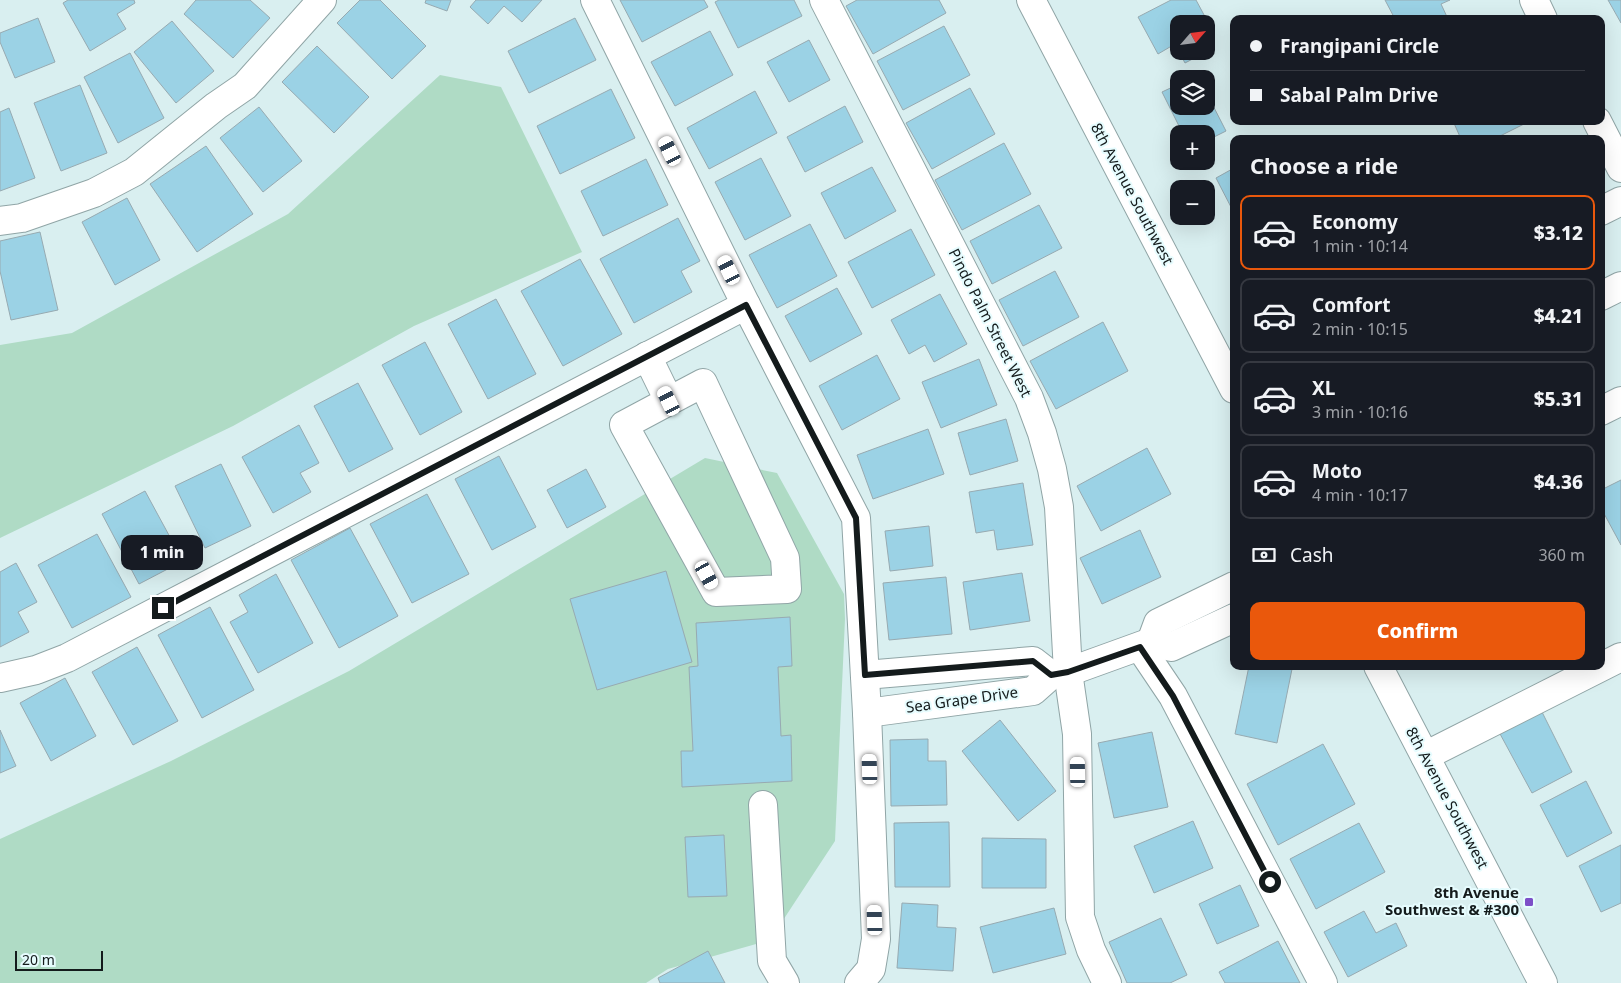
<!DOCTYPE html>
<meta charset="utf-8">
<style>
body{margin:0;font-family:"Noto Sans",sans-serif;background:#20242c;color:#f1f3f6;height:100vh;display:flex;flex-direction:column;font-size:19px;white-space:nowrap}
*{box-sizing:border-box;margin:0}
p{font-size:16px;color:#9ea1a6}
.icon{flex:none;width:28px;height:28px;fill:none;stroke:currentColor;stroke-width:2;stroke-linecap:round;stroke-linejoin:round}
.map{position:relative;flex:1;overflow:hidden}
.drawer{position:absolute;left:1230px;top:135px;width:375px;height:535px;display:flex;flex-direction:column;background:#171b24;border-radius:10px;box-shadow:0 5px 20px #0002}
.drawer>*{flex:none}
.banner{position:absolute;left:1230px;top:15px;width:375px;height:110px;border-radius:10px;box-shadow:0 5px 20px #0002;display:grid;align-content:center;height:110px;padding:0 20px;background:#171b24}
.needle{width:32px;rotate:62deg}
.controls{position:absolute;left:1170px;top:15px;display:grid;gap:10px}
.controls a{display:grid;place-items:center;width:45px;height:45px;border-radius:10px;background:#171b24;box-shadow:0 5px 20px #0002;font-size:25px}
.scale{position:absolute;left:15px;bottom:12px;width:88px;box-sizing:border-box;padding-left:5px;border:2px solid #141b1c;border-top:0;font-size:14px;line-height:18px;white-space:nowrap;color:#141b1c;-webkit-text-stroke:4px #e6fcfe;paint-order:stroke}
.end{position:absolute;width:22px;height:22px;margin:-11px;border:6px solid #141b1c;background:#fff;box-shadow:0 0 0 2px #fff}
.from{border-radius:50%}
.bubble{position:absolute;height:35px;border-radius:10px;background:#171b24;box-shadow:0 5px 20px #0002;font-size:16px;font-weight:800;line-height:35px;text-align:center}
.car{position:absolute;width:15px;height:30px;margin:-15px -8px;border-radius:6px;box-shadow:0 0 4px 1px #0007;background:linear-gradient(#fff 24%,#345 0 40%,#fff 0 76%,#345 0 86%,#fff 0)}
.banner b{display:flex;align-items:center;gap:18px;height:48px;font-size:19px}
.banner b+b{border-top:1px solid #363941}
.banner i{width:12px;height:12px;background:#f1f3f6}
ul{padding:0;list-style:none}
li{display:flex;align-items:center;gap:15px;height:75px;margin:0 10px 8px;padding:0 10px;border:2px solid #363941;border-radius:10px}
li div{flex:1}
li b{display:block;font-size:19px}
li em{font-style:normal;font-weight:800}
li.on{border-color:#ea580c}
li>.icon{width:45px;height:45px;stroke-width:1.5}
h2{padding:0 20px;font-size:22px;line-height:60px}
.pay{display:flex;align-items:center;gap:12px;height:55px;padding:0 20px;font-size:19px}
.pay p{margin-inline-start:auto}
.primary-button{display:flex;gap:10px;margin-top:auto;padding:10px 20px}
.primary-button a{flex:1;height:58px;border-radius:10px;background:#ea580c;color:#fff;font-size:20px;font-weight:800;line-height:58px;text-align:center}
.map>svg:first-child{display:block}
.green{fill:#afdbc5}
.building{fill:#9bd2e5;stroke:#97aab1}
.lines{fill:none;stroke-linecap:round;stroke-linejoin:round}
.minor-casing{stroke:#90a5a6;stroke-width:30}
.minor{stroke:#fff;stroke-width:28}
.route{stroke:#141b1c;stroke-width:6}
.poi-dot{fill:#7d4fc8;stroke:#e6fcfe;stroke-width:2}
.labels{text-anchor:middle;stroke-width:4;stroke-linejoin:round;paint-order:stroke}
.street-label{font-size:15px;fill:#141b1c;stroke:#e6fcfe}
.poi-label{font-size:15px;font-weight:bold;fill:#141b1c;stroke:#e6fcfe;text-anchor:end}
</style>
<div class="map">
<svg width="1621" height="983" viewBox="0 0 1621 983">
<rect width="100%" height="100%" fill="#d9eff0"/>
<g class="green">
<path d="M440,75L501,87L582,252L414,326L233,426L0,538V345L72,333L288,214Z"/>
<path d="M705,458L777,473L844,594L845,619L835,841L770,940L668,969L646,983H0V839L171,761L349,671Z"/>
</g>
<g class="building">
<path d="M68,0H134L135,3L117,14L126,29L90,51L63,3Z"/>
<path d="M196,0H250L270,18L233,58L184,14Z"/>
<path d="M360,0H380L426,46L392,79L337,23Z"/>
<path d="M426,0H451L447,11L425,3Z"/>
<path d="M476,0H542L522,22L504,6L488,24L470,7Z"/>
<path d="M620,0H704L708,7L642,42Z"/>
<path d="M719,0H794L802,16L738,48L715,2Z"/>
<path d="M857,0H939L946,13L873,54L846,6Z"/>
<path d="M1171,0H1196L1210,26L1206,29V24H1179V51H1201L1202,54L1185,63L1175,44L1158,54L1138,17Z"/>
<path d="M1385,0H1450L1441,4L1448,19H1395Z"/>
<path d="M1608,0H1621V23Z"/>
<path d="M38,18L55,62L15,78L0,42V33Z"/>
<path d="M575,18L596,60L529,93L508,51Z"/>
<path d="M172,21L214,71L176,103L134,52Z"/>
<path d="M944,26L970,75L903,110L877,61Z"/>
<path d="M710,31L733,75L675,106L651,62Z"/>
<path d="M809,40L830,80L789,102L767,62Z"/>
<path d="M317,46L369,97L334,133L282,82Z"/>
<path d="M130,53L164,118L118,143L84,77Z"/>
<path d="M1179,84V106H1206V92L1226,131L1206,141V134H1183L1162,92Z"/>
<path d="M80,85L107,153L61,171L34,103Z"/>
<path d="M970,88L995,134L932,169L906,123Z"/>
<path d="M611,89L635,138L560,174L537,126Z"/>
<path d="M755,91L777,133L709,169L687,128Z"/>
<path d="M845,106L863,142L805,172L787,137Z"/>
<path d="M259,107L302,161L263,192L220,138Z"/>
<path d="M9,108L35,178L0,191V112Z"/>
<path d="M1453,121H1523L1524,124L1494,139H1461Z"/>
<path d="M1004,143L1031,194L962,230L935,180Z"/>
<path d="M206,146L253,214L197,252L150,184Z"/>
<path d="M761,158L791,216L745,240L715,182Z"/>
<path d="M646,159L668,205L603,236L581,191Z"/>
<path d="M872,167L896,211L845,239L821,193Z"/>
<path d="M1234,168V208L1232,209L1216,178Z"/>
<path d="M127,198L160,260L115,285L82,222Z"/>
<path d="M1039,205L1062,248L992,284L970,241Z"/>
<path d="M678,218L700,261L681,271L692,292L634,323L600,259Z"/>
<path d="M810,224L837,276L777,308L749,255Z"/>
<path d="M911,229L935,275L872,308L848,262Z"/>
<path d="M40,232L58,310L11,320L0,271V241Z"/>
<path d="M580,259L622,334L563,366L521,291Z"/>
<path d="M1055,271L1079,317L1023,346L999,300Z"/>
<path d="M837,288L862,334L810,362L785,316Z"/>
<path d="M940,294L967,344L934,362L925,345L909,354L891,320Z"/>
<path d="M496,299L536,374L488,399L448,324Z"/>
<path d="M1103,322L1128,371L1056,409L1030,361Z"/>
<path d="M425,342L462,412L420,435L382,365Z"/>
<path d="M877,355L900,399L842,430L819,386Z"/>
<path d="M979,359L997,405L941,428L922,382Z"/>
<path d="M358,383L393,449L349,472L314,406Z"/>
<path d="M1006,419L1018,461L970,475L958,433Z"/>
<path d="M299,425L319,463L300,473L311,492L273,513L242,457Z"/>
<path d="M928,429L944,474L873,499L857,455Z"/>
<path d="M1147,448L1171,494L1101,531L1077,486Z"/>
<path d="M499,456L536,527L492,550L455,479Z"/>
<path d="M221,464L251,526L205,548L175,486Z"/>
<path d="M586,469L606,507L567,528L547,490Z"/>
<path d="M1621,480V545L1601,508V490Z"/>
<path d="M1023,483L1033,545L997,550L994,530L976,533L969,492Z"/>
<path d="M145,491L183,561L139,584L102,514Z"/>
<path d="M427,494L469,574L412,603L370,524Z"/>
<path d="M929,526L933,566L890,571L885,531Z"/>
<path d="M350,528L398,616L339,648L291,560Z"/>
<path d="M1140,530L1161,577L1102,604L1080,558Z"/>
<path d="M97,534L131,597L72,628L38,565Z"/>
<path d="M16,563L37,602L18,612L29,632L0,647V572Z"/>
<path d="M666,571L692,662L597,690L570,599Z"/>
<path d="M1022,573L1030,621L970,630L963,582Z"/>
<path d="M276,574L313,643L258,673L230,622L248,612L239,595Z"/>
<path d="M946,577L952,634L889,640L883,583Z"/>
<path d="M210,607L254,690L202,718L158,635Z"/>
<path d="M790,617L792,666L778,667L781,736L791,735L792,781L682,787L681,751H693L689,667L698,666L696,623Z"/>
<path d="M137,647L178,721L133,745L92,672Z"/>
<path d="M1249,666H1279L1292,669L1277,743L1235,734Z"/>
<path d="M65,678L96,736L51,761L20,703Z"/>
<path d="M1541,710L1572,772L1532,793L1499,732Z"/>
<path d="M1000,720L1056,791L1018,821L962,751Z"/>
<path d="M0,730L16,766L0,773Z"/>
<path d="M1152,732L1168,807L1114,818L1098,743Z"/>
<path d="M928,739V761H946L947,805L891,806L890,740Z"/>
<path d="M1323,744L1355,804L1278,845L1247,784Z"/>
<path d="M1586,781L1612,833L1567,857L1540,805Z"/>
<path d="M1193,821L1213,868L1154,893L1134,846Z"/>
<path d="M949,822L950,887H895L894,823Z"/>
<path d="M1359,823L1385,872L1316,909L1290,859Z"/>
<path d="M724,835L727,896L688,897L685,837Z"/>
<path d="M982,838L1046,839V888H982Z"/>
<path d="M1621,845V903L1601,912L1579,866Z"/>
<path d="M1240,885L1259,926L1217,944L1199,904Z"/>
<path d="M902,903L938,905L937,927L956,928L953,971L897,968Z"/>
<path d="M1054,908L1066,954L993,973L980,927Z"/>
<path d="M1364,911L1376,933L1396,923L1407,946L1348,977L1324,932Z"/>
<path d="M1161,918L1187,975L1170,983H1127L1109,942Z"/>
<path d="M1278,941L1300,983H1225L1219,972Z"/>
<path d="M708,951L725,983H660L658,978Z"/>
</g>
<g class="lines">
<defs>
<g id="minor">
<path d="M595,0L746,305L856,518L867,713L876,939L871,969L859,983"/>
<path d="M824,0L1029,398L1042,433L1052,469L1059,507L1068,672L1077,734L1080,917L1091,950L1107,983"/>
<path d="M1031,0L1234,389"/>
<path d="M1534,0L1543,19"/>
<path d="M1597,121L1621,168"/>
<path d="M1601,211L1621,201"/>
<path d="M0,221L22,218L94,193L134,172L216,106L245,86L322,0"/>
<path d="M1601,296L1621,286"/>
<path d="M647,356L669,401L703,383L785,558L787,589L716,592L624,425L669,401"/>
<path d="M1601,411L1621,401"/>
<path d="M1151,642L1158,623L1234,586"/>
<path d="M1140,647L1173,696L1323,983"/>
<path d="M1378,666L1543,983"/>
<path d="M865,675L1033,661L1051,675"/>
<path d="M0,678L36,670L67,658L746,305"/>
<path d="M867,713L1033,691L1051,675L1068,672L1151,642L1171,647L1234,618"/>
<path d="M1425,756L1621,657"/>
<path d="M763,805L772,961L785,983"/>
</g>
</defs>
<use href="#minor" class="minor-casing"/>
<use href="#minor" class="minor"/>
</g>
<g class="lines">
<path class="route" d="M163,608L746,305L856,518L865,675L1033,661L1051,675L1068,672L1140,647L1173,696L1270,882"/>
</g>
<rect class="poi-dot" x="1524" y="897" width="10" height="10" rx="2.5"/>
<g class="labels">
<g class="street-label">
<text transform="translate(1132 194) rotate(62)" y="5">8th Avenue Southwest</text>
<text transform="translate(990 323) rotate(63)" y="5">Pindo Palm Street West</text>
<text transform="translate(962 700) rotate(-8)" y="5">Sea Grape Drive</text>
<text transform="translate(1447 798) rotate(62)" y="5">8th Avenue Southwest</text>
</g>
<g class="poi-label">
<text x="1519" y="898">8th Avenue<tspan x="1519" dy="17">Southwest &amp; #300</tspan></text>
</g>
</g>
</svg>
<div class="controls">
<a><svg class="needle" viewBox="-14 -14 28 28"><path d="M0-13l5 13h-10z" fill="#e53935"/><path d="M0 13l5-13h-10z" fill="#9ea1a6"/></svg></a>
<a><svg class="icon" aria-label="layers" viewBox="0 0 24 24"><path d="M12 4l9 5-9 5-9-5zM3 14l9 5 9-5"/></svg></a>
<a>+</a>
<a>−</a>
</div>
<div class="scale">20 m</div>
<i class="end from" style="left:1270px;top:882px"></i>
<i class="end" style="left:163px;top:608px"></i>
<div class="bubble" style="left:121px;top:535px;width:82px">1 min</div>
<i class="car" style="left:670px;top:151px;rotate:334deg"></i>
<i class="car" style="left:729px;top:270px;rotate:334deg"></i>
<i class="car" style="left:669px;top:401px;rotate:334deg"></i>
<i class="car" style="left:707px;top:575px;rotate:151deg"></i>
<i class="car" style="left:870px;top:769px;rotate:358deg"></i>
<i class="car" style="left:1078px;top:772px;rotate:359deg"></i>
<i class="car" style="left:875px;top:920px;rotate:358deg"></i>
<div class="banner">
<b><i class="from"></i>Frangipani Circle</b>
<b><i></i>Sabal Palm Drive</b>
</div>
<section class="drawer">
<h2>Choose a ride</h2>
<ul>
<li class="on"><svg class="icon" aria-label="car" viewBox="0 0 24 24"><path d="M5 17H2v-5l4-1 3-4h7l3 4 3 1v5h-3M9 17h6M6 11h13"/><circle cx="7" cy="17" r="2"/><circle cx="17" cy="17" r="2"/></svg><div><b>Economy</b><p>1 min · 10:14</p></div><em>$3.12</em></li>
<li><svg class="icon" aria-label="car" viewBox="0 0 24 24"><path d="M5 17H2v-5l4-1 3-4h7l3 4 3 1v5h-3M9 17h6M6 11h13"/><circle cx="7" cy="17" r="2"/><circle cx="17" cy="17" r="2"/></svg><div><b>Comfort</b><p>2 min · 10:15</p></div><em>$4.21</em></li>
<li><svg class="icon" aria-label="car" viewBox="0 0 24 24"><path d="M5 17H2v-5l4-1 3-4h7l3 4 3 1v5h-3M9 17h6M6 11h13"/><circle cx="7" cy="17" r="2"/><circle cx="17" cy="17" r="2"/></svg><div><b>XL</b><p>3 min · 10:16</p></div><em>$5.31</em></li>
<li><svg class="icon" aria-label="car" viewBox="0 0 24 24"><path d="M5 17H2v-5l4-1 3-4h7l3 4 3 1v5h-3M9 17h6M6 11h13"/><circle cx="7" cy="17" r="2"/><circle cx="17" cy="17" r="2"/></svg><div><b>Moto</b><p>4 min · 10:17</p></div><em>$4.36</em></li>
</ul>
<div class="pay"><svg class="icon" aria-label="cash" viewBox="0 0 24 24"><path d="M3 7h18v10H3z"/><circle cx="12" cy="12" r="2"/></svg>Cash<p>360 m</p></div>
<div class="primary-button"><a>Confirm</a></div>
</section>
</div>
